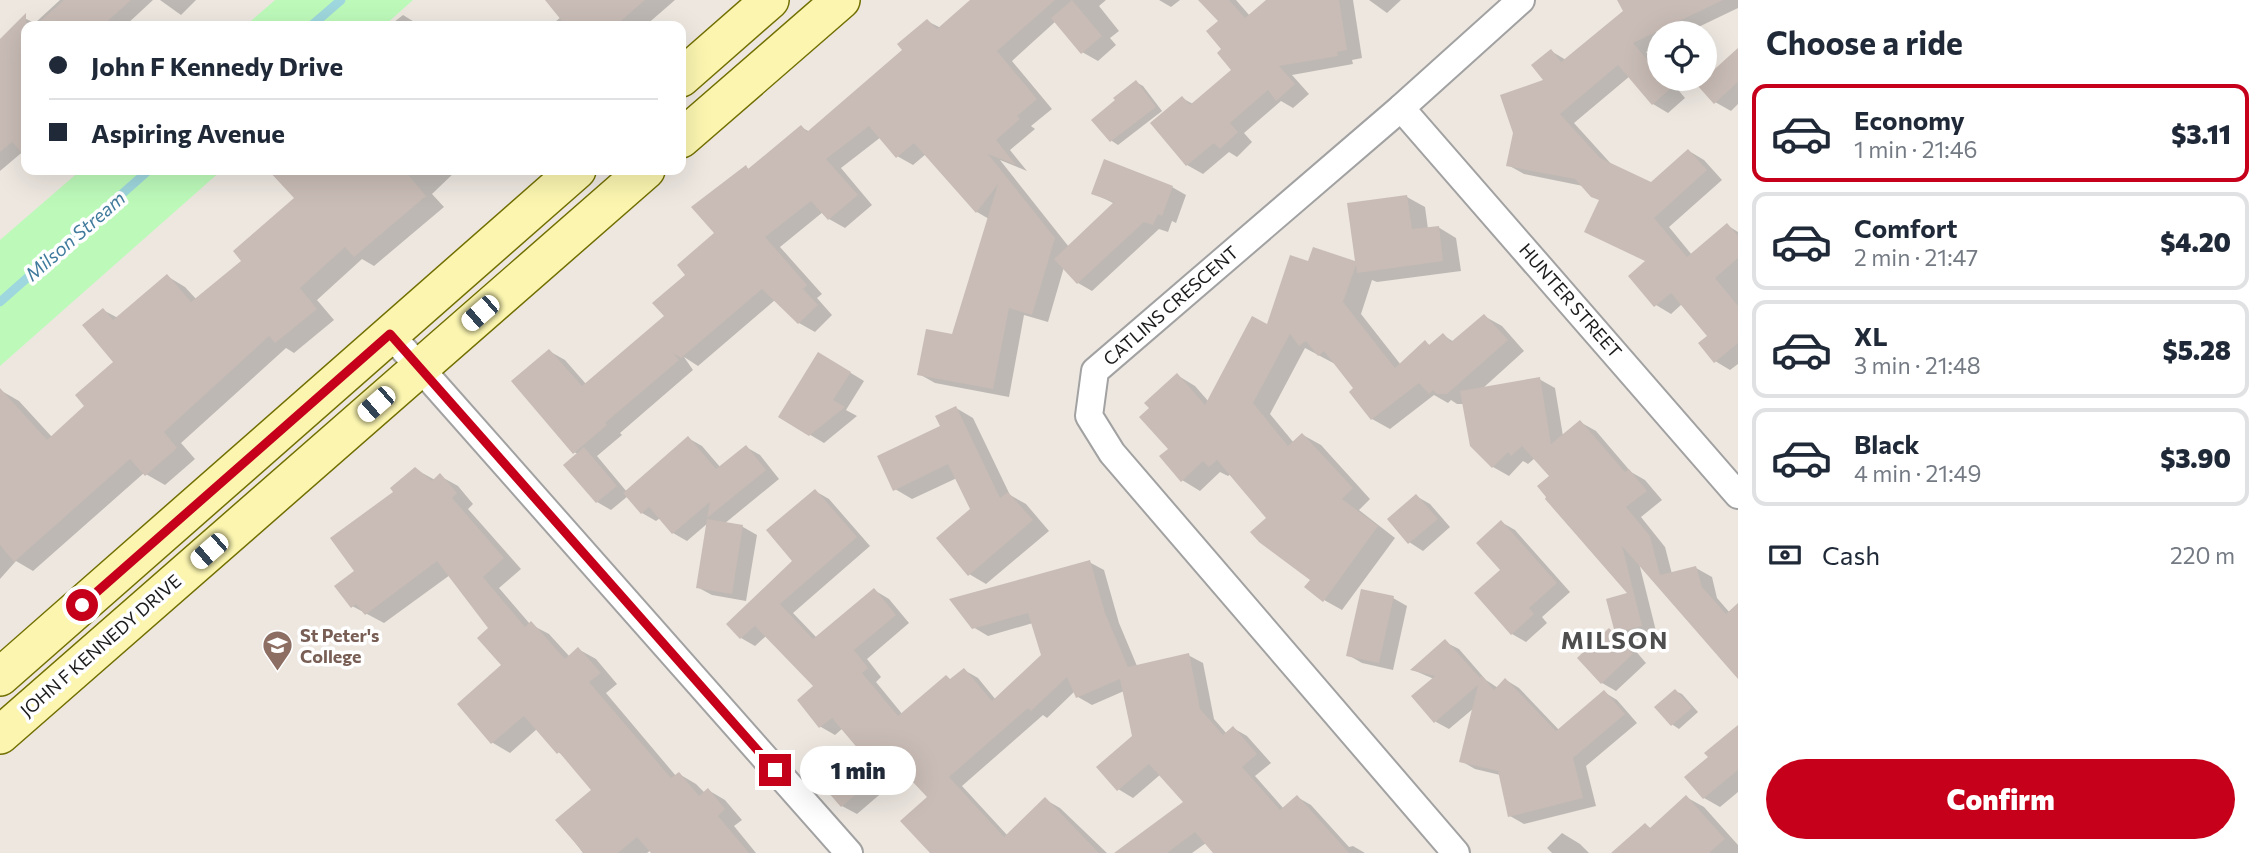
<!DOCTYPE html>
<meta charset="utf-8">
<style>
body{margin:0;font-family:Commissioner,sans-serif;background:#f6f6f7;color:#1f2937;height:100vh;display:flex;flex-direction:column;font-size:26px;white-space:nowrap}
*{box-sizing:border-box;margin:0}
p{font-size:23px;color:#747a83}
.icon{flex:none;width:38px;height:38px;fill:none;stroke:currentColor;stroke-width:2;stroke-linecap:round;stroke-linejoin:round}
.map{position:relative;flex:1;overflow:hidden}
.side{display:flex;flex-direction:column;background:#fff;width:525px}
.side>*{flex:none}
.hud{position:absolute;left:21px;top:21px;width:665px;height:154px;border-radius:14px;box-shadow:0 7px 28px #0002;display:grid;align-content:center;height:154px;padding:0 28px;background:#fff}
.fabs{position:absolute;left:1647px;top:21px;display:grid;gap:14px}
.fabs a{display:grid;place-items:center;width:70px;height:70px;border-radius:50%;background:#fff;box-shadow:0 7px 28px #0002;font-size:35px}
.end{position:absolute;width:32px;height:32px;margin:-16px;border:9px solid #c6001a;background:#fff;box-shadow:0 0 0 4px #fff}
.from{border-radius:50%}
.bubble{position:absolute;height:49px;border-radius:24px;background:#fff;box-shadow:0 7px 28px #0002;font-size:23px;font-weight:800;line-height:49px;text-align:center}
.car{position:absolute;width:21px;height:42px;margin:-21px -10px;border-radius:9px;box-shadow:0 0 5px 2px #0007;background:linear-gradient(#fff 24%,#345 0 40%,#fff 0 76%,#345 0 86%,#fff 0)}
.hud b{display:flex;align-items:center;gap:24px;height:66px;font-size:26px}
.hud b+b{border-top:2px solid #e0e1e3}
.hud i{width:18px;height:18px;background:#1f2937}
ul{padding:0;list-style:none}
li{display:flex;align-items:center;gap:21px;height:98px;margin:0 14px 10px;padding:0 14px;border:4px solid #e0e1e3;border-radius:14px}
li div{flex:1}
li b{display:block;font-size:26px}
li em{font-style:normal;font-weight:800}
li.active{border-color:#c6001a}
li>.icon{width:63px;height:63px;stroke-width:1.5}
h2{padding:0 28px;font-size:32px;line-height:84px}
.pay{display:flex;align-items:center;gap:18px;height:77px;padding:0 28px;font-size:26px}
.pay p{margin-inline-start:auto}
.cta{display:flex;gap:14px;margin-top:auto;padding:14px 28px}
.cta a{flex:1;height:80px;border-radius:42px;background:#c6001a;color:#fff;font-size:28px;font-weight:800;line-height:80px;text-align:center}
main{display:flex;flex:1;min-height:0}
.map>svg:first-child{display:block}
.park{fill:#bdfaba}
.shadow{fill:#0003}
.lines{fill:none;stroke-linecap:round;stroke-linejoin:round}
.stream{stroke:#9ed7dd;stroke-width:9}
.building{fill:#c9bcb6}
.minor-casing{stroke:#a2a2a2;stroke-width:30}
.secondary-casing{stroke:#726f02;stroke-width:40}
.minor{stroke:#fff;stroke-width:26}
.secondary{stroke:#fbf5b0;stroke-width:37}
.route{stroke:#c6001a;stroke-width:9}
.labels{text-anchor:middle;stroke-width:7;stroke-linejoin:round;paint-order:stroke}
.street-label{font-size:18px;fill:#1b1b1b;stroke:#fff}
.education-label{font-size:18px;font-weight:bold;fill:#785e54;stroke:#fff;text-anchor:start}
.water-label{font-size:19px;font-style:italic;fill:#417b9c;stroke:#fff}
.district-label{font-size:24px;font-weight:bold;letter-spacing:2px;fill:#4e4e4e;stroke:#fff}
</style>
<main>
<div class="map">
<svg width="1738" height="853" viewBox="0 0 1738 853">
<rect width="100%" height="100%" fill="#ede7e0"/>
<g class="park">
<path d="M275,0H413L384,26H245Z"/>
<path d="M81,170H222L0,366V240Z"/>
</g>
<g class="shadow">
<path d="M60,0H153L125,26H26V149L0,171V42L24,18L35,23Z"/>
<path d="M160,0H196L181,15Z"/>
<path d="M547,0H675L645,26H550L561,17Z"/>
<path d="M973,0H1106L1099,6L1119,31L1110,38L1116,45L1098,61L1082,52L1056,21L1012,61L1052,109L1031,126L1035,129L1010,150L1027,171L1000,160L1069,247L1115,204L1093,193L1172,187L1186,195L1176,223L1172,221L1168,232L1159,229L1092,291L1078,283L1064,267L1048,322L1024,315L1009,397L935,383L919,374L953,336L989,219L977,212L926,154L913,165L897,156L881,137L841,168L872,205L845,228L829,219L823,212L780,247L822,294L817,298L832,315L815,332L799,323L775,300L698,366L684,357L693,370L620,433L622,435L597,456L627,492L688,438L702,446L721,468L746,447L760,455L779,479L724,524L743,527L757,535L746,601L712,595L697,587L708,523L687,541L673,533L660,518L656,521L642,513L628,496L611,510L597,502L578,454L574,452L549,351L565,360L586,384L666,316L688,275L716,234L746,167L750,170L801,127L810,132L905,51L927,21L941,28Z"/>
<path d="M1159,0H1180L1171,7Z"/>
<path d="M1201,0H1236L1250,16L1269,0H1353L1362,58L1352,60L1353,64L1292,75L1309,94L1293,108L1281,101L1244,133L1252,142L1237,157L1229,152L1203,174L1187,165L1182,98L1193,104L1234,70L1224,49L1220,21Z"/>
<path d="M1369,0H1401L1387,13Z"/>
<path d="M1634,0H1738V8L1686,33H1659V46L1646,52L1659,67V79H1669L1685,98L1668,113L1653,104L1630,76L1574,123L1613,166L1651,184L1689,151L1704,160L1722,180L1669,227L1692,255L1727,225L1738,232V364L1730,370L1715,361L1709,337L1682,304L1671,314L1656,305L1647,262L1601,201L1583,186L1524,174L1508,165L1546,81L1551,51L1566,60L1625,12Z"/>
<path d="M403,15L421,26H422H389Z"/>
<path d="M1738,50V104L1731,111L1715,102Z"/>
<path d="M1136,82L1143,86L1162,111L1118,145L1112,141L1094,120Z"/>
<path d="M270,170H457L432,194L444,207L374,266L362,259L317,300L334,320L294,353L286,348L181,443L195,459L165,485L144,473L33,571L16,561L0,579V390L19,401L52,437L86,406L115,362L103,310L118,318L167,276L185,287L197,300L244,261L296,198Z"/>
<path d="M1407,197L1425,207L1428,229L1438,227L1456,238L1461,271L1377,282L1372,280L1361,314L1401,365L1426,343L1431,346L1443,335L1454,342L1484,316L1502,326L1524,351L1482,389L1539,379L1555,388L1563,436L1580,422L1596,431L1631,472L1645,480L1662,500L1641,517L1665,547L1672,574L1696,568L1712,577L1717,598L1730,613L1738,608V670L1639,563L1657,635L1632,641L1621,634L1646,663L1616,691L1602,683L1579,658L1610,630L1617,635L1608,600L1630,594L1551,476L1535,458L1528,464L1523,461L1509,476L1493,467L1464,404H1457L1451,400L1448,403L1434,395L1390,429L1372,419L1356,389L1337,365L1305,348L1270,414L1294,443L1303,435L1321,445L1370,499L1359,510L1395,538L1342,610L1324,600L1312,579L1269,518L1231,474L1228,476L1220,472L1200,491L1182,480L1151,408L1177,375L1195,386L1209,402L1268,327L1309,264L1357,263Z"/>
<path d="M833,362L864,381L846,410L857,416L824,443L780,417Z"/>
<path d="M956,408L973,418L1010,495L1026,504L1049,531L986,584L969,574L972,510L957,478L912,499L895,489Z"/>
<path d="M415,469L435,480L440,476L458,486L473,504L468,509L521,569L499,588L530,624L549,634L570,657L578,649L596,659L617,684L606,693L676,776L679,774L696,784L705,793L708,790L725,800L742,820L734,826L756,853H653L651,850L647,853H583L558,820L593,790L566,757L558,752L537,729L510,753L493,743L459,704L504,665L491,628L450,575L384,623L352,606L357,571L396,492Z"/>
<path d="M815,491L829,499L870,546L793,613L817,638L874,590L889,599L909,623L867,659L881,677L876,682L903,715L964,670L978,678L996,700L1043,656L1033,623L988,636L973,627L1089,562L1104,570L1119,623L1137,666L1188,655L1203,663L1214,719L1227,734L1233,728L1247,736L1271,763L1255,776L1284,809L1297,797L1311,805L1349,847L1353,846L1365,853H1217L1206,843L1192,853H1117L1186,802L1161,774L1133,798L1118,789L1134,737L1124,691L1092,705L1078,697L1075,691L1047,718L1043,715L962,786L1008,836L1046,800L1060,808L1107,853H931L929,797L906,772L857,814L842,806L868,757L843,728L835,735L821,727L815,686L766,636L755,646L741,638L795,561Z"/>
<path d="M1416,496L1430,504L1450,527L1423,551L1409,542Z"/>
<path d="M1501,522L1515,530L1570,592L1542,617L1547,623L1526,642L1512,634L1503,570Z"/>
<path d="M1393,598L1407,606L1393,670L1362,663L1348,655Z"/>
<path d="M1445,642L1459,649L1486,680L1498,688L1506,680L1519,688L1559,730L1604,692L1617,700L1637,723L1586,766L1596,806L1524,824L1510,816L1500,775L1475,769L1461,761L1474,708L1449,729L1436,722L1434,679L1413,670Z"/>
<path d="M1675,691L1682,694L1698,712L1679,729L1673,725L1656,707Z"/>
<path d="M1738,727V792L1720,807L1704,798L1710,757Z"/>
<path d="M1686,797L1704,807L1738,845V853H1614L1645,825L1652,829Z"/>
<path d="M1562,833L1580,844L1589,853H1552L1547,848Z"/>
</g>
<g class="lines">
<g class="stream">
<path d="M311,26L341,0"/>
<path d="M0,302L149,170"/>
</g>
</g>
<g class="building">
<path d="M64,0H131L102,26H35Z"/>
<path d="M545,0H645L615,26H566Z"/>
<path d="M970,0H1055L997,51L1037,99L1017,116L1020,119L996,140L1016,165L988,154L1055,238L1032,315L1009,308L993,389L917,375L926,329L952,334L998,184L976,213L914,143L896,158L869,126L826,159L858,195L828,220L811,201L765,237L807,285L803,289L818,305L798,324L762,289L681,358L673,353L679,360L605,423L607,425L573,454L511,381L549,349L582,386L664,316L652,303L685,275L677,265L714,233L691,207L746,165L748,169L801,125L807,132L902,50L897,44L927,19L937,29Z"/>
<path d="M1072,0L1102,36L1081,54L1051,18Z"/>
<path d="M1198,0H1229L1245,18L1266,0H1339L1347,50L1337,52L1338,56L1279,66L1295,84L1276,101L1268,90L1230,123L1238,132L1220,149L1214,143L1186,166L1150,123L1182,96L1190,105L1231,70L1217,53L1221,49L1206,31L1218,21Z"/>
<path d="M1617,0H1723L1633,43L1659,74V79H1663L1671,88L1652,105L1618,65L1560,114L1600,158L1651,182L1688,149L1707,170L1654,218L1687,257L1727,223L1738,236V258L1715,278L1738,306V343L1714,363L1698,343L1707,336L1671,293L1654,307L1628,276L1645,261L1584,232L1599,200L1591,197L1575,179L1506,166L1513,133L1500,95L1543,80L1531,65L1551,49L1561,62L1623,11Z"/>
<path d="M26,13V157L12,142L0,152V39Z"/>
<path d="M1738,48V82L1714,104L1697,85Z"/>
<path d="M1136,80L1156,107L1110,142L1091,120L1115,100L1113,98Z"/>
<path d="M1104,159L1173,186L1162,216L1158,214L1153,225L1144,222L1077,284L1054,259L1114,202L1091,194Z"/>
<path d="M268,170H404L426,196L354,257L345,247L300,288L317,309L275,343L269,336L164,432L177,448L145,476L130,459L14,562L0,545V388L47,440L84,406L75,395L113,362L82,325L103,308L113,320L167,274L191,302L241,261L233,251L294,198Z"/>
<path d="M1407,195L1412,229L1439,226L1443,261L1357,273L1356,265L1343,302L1395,368L1425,340L1429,345L1443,333L1451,342L1484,314L1508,340L1447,394H1437L1433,390L1429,394L1419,383L1371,420L1349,392L1353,388L1324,351L1318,356L1306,341L1299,346L1290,334L1253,403L1288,446L1302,433L1353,488L1342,499L1378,526L1323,602L1304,587L1310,580L1259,542L1250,532L1266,518L1217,460L1209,467L1203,461L1181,482L1159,456L1168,449L1139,417L1149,408L1144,403L1177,373L1205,405L1252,316L1267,324L1290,255L1308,261L1313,247L1355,261L1347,203Z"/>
<path d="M818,352L851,372L833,400L845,407L809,436L778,417Z"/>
<path d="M1540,377L1551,444L1580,420L1625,472L1629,469L1647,491L1626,507L1650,536L1660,575L1696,566L1702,587L1726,614L1738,603V679L1622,546L1642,626L1615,633L1606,599L1627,593L1545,499L1546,497L1537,486L1549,476L1522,446L1511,456L1508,452L1492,468L1470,446L1460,391Z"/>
<path d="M956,406L1000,498L1008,492L1033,520L968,576L936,538L970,509L948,464L893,491L877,456L940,426L935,416Z"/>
<path d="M688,436L716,469L746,445L766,470L707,518L710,502L672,534L649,507L641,514L623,493Z"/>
<path d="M584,447L617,486L596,503L563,465Z"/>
<path d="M415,467L432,481L440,473L457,493L452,498L504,558L483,577L525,627L531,621L565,659L578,647L601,673L589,682L671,778L679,772L699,796L708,788L725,809L718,816L749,853H651L637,837L618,853H584L555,820L591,790L559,752L557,754L524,716L491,744L457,704L501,665L477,638L488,628L437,561L365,615L356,604L351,608L334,586L354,571L330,538L393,492L390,488Z"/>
<path d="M815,489L857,537L780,604L813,639L874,588L896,615L854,650L868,668L862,673L898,716L946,675L950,679L964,668L992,701L1041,655L1028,613L972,629L949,599L1090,560L1105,613L1128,667L1189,653L1200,709L1223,735L1233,726L1257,754L1242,767L1280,810L1297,795L1349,853H1213L1195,832L1167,853H1114L1183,802L1149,764L1117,791L1096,767L1132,736L1120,679L1076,698L1067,677L1031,711L1028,708L949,777L1004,837L1045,797L1099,853H930L900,821L927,797L894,762L841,807L827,791L865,757L832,718L819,728L797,700L813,686L755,626L740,639L726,624L792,561L766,530Z"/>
<path d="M1416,494L1438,519L1408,544L1387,519Z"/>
<path d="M707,519L743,525L732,594L696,588Z"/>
<path d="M1501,520L1557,583L1529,608L1534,614L1511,635L1474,593L1500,570L1476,543Z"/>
<path d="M1361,589L1394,596L1379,663L1346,656Z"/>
<path d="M1609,628L1633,654L1601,684L1577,658Z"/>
<path d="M1445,639L1480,678L1481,675L1494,690L1505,678L1556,731L1604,690L1625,714L1573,758L1583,798L1508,817L1498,771L1459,762L1478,685L1434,723L1411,696L1435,676L1410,670Z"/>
<path d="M1675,689L1692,708L1671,726L1654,707Z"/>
<path d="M1738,725V770L1703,799L1684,777L1708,757L1704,753Z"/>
<path d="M1686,795L1725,839L1709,853H1611L1645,823L1650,828Z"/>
</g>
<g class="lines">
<defs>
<g id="minor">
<path d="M1401,108L1738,495"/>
<path d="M390,334L849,853"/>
<path d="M1456,853L1112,453L1089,416L1095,371L1401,108L1521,0"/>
</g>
<g id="secondary">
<path d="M681,78L770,0"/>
<path d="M681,139L841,0"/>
<path d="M0,677L577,170"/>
<path d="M0,735L646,170"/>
</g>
</defs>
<use href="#minor" class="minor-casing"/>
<use href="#secondary" class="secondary-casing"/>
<use href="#minor" class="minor"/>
<use href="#secondary" class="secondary"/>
</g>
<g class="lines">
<path class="route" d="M82,605L390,334L775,770"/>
</g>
<defs>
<symbol id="school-pin" viewBox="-11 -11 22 30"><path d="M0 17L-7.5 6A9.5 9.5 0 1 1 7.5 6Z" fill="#8d6e63" stroke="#fff"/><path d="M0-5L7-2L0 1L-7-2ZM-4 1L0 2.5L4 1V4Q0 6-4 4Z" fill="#fff"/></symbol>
</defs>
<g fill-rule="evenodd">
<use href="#school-pin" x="260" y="628" width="35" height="47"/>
</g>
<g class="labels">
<g class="street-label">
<text transform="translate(1570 301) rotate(49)" y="6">HUNTER STREET</text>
<text transform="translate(1171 306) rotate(-41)" y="6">CATLINS CRESCENT</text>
<text transform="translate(101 646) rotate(-41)" y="6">JOHN F KENNEDY DRIVE</text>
</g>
<g class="education-label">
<text x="300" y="642">St Peter's<tspan x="300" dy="21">College</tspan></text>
</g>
<g class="water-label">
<text transform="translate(75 236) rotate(-41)" y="7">Milson Stream</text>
</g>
<g class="district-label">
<text x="1615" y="649">MILSON</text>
</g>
</g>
</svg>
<div class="fabs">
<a><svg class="icon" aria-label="locate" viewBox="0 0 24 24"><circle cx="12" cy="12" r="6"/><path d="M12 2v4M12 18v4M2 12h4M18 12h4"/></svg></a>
</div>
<i class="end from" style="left:82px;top:605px"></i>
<i class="end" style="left:775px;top:770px"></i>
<div class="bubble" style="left:800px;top:746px;width:116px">1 min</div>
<i class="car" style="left:480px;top:313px;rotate:229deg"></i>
<i class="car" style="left:376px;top:404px;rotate:229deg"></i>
<i class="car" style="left:209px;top:551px;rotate:229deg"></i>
<div class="hud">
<b><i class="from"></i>John F Kennedy Drive</b>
<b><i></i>Aspiring Avenue</b>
</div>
</div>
<section class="side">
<h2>Choose a ride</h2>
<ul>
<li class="active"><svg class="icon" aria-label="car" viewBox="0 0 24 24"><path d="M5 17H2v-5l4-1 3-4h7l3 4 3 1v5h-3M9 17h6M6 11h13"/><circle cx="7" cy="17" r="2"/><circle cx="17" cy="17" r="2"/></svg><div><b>Economy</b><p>1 min · 21:46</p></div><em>$3.11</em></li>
<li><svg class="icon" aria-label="car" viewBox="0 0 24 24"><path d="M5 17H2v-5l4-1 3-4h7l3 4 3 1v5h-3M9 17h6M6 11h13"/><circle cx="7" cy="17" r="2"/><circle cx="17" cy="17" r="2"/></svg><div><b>Comfort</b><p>2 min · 21:47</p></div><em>$4.20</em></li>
<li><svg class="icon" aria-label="car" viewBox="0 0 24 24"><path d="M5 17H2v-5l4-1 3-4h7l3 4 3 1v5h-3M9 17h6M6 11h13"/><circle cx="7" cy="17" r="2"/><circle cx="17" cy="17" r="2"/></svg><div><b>XL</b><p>3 min · 21:48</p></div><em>$5.28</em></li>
<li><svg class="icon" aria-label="car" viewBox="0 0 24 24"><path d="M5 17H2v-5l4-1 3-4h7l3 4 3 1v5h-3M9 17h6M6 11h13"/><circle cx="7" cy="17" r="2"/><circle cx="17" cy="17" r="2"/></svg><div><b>Black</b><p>4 min · 21:49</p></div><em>$3.90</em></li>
</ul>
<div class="pay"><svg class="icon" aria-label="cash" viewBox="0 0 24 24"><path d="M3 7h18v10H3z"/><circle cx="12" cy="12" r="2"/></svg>Cash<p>220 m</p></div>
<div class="cta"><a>Confirm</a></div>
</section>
</main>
